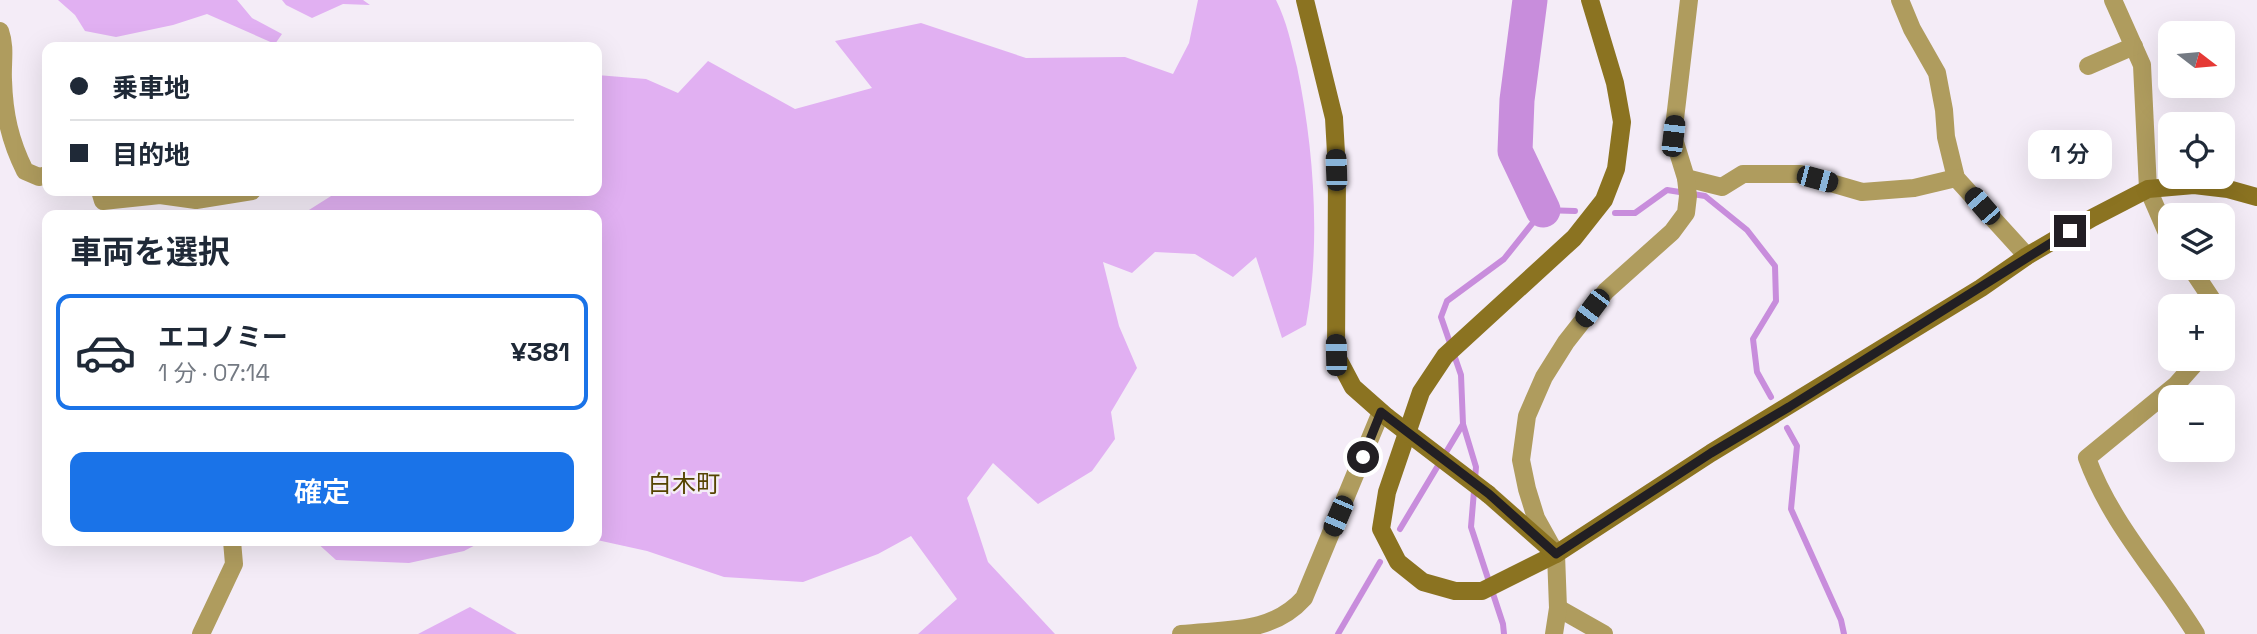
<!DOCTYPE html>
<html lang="ja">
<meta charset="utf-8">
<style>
body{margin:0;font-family:"Space Grotesk","Noto Sans JP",sans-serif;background:#f6f6f7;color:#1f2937;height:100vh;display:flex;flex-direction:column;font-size:26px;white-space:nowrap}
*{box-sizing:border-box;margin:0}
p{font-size:23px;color:#747a83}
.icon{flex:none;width:38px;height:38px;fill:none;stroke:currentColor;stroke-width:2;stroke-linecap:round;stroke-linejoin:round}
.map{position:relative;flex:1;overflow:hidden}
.side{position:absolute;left:42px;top:210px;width:560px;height:336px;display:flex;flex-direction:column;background:#fff;border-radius:14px;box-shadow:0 7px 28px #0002}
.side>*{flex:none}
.guide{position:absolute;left:42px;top:42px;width:560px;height:154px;border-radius:14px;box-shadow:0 7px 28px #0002;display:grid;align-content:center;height:154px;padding:0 28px;background:#fff}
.needle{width:46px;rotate:106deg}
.buttons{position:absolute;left:2158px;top:21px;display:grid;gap:14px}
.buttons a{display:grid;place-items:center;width:77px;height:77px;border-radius:14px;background:#fff;box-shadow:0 7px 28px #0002;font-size:35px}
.end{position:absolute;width:32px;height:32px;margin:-16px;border:9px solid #221f23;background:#fff;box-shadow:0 0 0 4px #fff}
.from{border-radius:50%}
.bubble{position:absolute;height:49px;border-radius:14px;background:#fff;box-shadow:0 7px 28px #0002;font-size:23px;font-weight:600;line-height:49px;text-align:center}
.car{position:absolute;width:21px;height:42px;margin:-21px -10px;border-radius:9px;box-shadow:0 0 5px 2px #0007;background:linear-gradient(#222 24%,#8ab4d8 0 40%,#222 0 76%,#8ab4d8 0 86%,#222 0)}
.guide b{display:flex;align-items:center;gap:24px;height:66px;font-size:26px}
.guide b+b{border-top:2px solid #e0e1e3}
.guide i{width:18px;height:18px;background:#1f2937}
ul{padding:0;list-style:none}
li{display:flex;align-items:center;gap:21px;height:116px;margin:0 14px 10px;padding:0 14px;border:4px solid transparent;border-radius:14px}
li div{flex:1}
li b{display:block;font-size:26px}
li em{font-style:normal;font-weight:600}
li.selected{border-color:#1a73e8}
li>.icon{width:63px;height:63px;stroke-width:1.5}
h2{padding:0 28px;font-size:32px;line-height:84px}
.primary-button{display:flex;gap:14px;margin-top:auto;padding:14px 28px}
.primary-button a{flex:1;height:80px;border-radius:14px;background:#1a73e8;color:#fff;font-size:28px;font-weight:600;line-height:80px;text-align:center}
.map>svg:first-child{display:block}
.green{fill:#e1b0f2}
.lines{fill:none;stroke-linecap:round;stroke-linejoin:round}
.stream{stroke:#c88ddc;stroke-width:6}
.river{stroke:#c88ddc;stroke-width:35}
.street{stroke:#af9c5e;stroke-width:18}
.secondary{stroke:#8b7321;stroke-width:18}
.secondary-bridge{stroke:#8b7321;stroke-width:18}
.route{stroke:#221f23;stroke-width:9}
.labels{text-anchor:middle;stroke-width:5;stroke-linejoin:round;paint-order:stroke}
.quarter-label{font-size:24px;fill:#554401;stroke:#f4ecf7}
</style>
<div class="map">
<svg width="2257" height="634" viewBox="0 0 2257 634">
<rect width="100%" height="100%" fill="#f4ecf7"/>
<g class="green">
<path d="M58,0H237L252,18L282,34L275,44L207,14L173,25L116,37L85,31L75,15Z"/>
<path d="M282,0H363L370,5L343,4L312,18L286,5Z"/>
<path d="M1198,0H1276C1287,22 1291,43 1297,67C1314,148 1321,243 1306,325L1282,338L1256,257L1233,277L1195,254L1155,252L1132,273L1103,262L1119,326L1137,368L1111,412L1115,439L1092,471L1038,504L993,463L967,498L988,562L1055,634H918L957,599L911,536L878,554L803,582L724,577L647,551L597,540V215H301L339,191H597V75L646,79L678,93L708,61L795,109L872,88L835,41L921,23L1026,58L1125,57L1173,74L1189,43Z"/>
<path d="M315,541H483L464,551L409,563L336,560Z"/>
<path d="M470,607L517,634H418Z"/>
</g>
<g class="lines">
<g class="stream">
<path d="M1615,213H1635L1667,190L1705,196L1747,230L1775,266L1776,301L1753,339L1757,372L1771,397"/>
<path d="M1463,424L1476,467L1471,527L1503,624L1504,634"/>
<path d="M1787,428L1797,446L1791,509L1841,620L1844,634"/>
<path d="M1400,529L1463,424L1461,375L1441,317L1447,301L1504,259L1543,210L1575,211"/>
<path d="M1338,634L1380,562"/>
</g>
<path class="river" d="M1530,0L1517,100L1515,151L1543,210"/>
<g class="street">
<path d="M1900,0L1912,29L1937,73L1944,110L1946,137L1956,178L2027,256"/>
<path d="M2113,0L2142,65L2148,189L2170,240"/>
<path d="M0,31C6,48 2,63 3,80C4,114 10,141 25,171L39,177L47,175"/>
<path d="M2088,66L2134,46"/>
<path d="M1686,178L1722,187L1743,174H1800L1862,192L1914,188L1956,178"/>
<path d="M100,191L103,201L160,195L196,200L252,191"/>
<path d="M2191,268L2211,298L2212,306"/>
<path d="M1558,608L1604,634"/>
<path d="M201,634L234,564L232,541"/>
<path d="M1181,634C1227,629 1272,634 1304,598L1381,412"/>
<path d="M1554,634L1558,608L1556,554L1536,518L1527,489L1521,460L1527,416L1544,377L1566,342L1606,291L1672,232L1686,213L1688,196L1686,178L1673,136L1689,0"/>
<path d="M2196,634C2160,575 2111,524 2087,458L2176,385L2199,359"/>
</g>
<g class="secondary">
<path d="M1305,0L1334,118L1337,171L1336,355L1353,387L1387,417"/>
<path d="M1590,0L1615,83L1622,122L1616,169L1604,200L1574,238L1445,356L1421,392L1387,492L1381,529L1398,562L1423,582L1455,591H1482L1556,554L1711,453L1981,288L2027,256L2092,218L2148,189L2194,185L2228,189L2257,197"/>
<path d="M1488,494L1556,554"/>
</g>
<path class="secondary-bridge" d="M1387,417L1488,494"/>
</g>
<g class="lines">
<path class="route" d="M1363,457L1381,412L1489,494L1556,554L1711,453L1789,407L2070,231"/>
</g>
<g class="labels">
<g class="quarter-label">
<text x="684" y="492">白木町</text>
</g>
</g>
</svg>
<div class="buttons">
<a><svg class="needle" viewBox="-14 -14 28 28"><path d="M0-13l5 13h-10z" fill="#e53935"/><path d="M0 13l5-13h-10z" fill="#747a83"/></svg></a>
<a><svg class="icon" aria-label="locate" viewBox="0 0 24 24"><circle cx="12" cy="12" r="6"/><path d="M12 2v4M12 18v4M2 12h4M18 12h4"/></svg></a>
<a><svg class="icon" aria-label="layers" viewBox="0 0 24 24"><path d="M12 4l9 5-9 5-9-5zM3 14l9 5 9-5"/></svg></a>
<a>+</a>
<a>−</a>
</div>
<i class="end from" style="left:1363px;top:457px"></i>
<i class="end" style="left:2070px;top:231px"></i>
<div class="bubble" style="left:2028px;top:130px;width:84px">1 分</div>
<i class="car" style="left:1673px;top:136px;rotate:7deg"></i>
<i class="car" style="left:1336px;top:170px;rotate:358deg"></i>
<i class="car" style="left:1817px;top:179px;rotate:105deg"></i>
<i class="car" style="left:1982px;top:206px;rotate:319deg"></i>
<i class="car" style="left:1592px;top:308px;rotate:217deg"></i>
<i class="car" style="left:1336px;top:355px;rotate:359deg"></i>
<i class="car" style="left:1338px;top:516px;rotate:203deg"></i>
<div class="guide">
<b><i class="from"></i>乗車地</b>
<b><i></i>目的地</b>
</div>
<section class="side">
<h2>車両を選択</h2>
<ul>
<li class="selected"><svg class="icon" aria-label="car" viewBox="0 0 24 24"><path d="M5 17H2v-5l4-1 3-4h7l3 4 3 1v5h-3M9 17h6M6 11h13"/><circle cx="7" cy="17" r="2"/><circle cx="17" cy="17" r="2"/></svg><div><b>エコノミー</b><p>1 分 · 07:14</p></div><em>¥381</em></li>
</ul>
<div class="primary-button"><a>確定</a></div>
</section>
</div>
